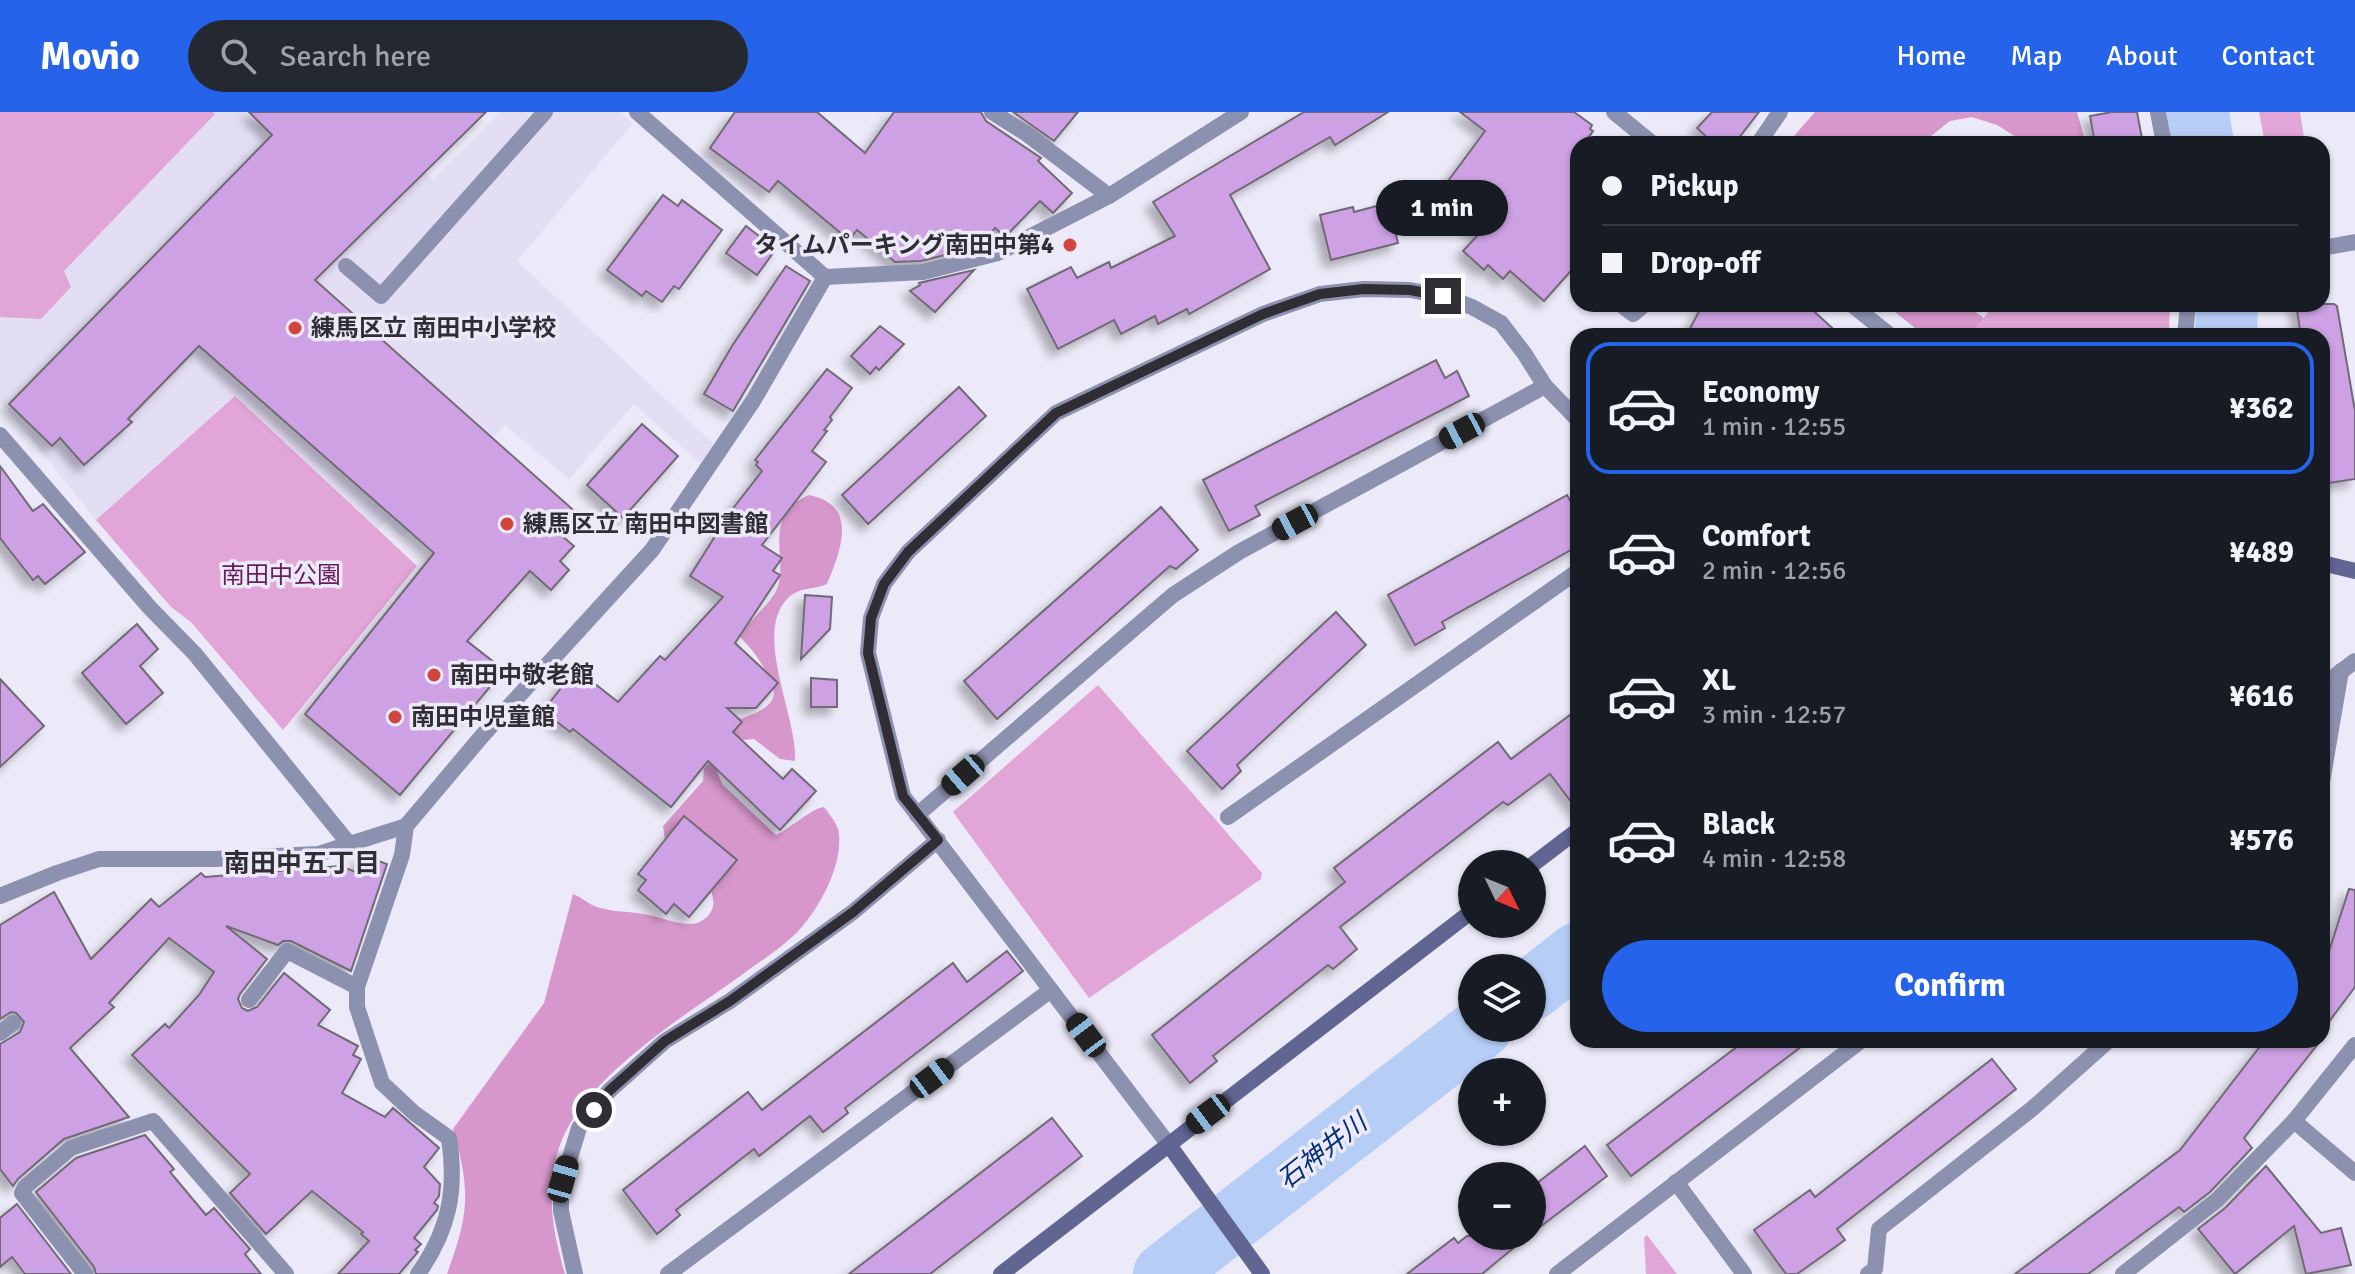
<!DOCTYPE html>
<meta charset="utf-8">
<style>
body{margin:0;font-family:Signika,"Noto Sans JP",sans-serif;background:#242831;color:#f1f3f6;height:100vh;display:flex;flex-direction:column;font-size:30px;white-space:nowrap}
*{box-sizing:border-box;margin:0}
p{font-size:26px;color:#9ea1a6}
.icon{flex:none;width:44px;height:44px;fill:none;stroke:currentColor;stroke-width:2;stroke-linecap:round;stroke-linejoin:round}
.map{position:relative;flex:1;overflow:hidden}
.sheet{position:absolute;left:1570px;top:216px;width:760px;height:720px;display:flex;flex-direction:column;background:#171b24;border-radius:24px;box-shadow:0 2px 6px #0004}
.sheet>*{flex:none}
.banner{position:absolute;left:1570px;top:24px;width:760px;height:176px;border-radius:24px;box-shadow:0 2px 6px #0004;display:grid;align-content:center;height:176px;padding:0 32px;background:#171b24}
.needle{width:52px;rotate:133deg}
.controls{position:absolute;left:1458px;top:738px;display:grid;gap:16px}
.controls a{display:grid;place-items:center;width:88px;height:88px;border-radius:50%;background:#171b24;box-shadow:0 2px 6px #0004;font-size:40px}
.end{position:absolute;width:36px;height:36px;margin:-18px;border:10px solid #302e34;background:#fff;box-shadow:0 0 0 4px #fff}
.from{border-radius:50%}
.bubble{position:absolute;height:56px;border-radius:28px;background:#171b24;box-shadow:0 2px 6px #0004;font-size:26px;font-weight:700;line-height:56px;text-align:center}
.car{position:absolute;width:24px;height:48px;margin:-24px -12px;border-radius:10px;box-shadow:0 0 6px 2px #0007;background:linear-gradient(#222 24%,#8ab4d8 0 40%,#222 0 76%,#8ab4d8 0 86%,#222 0)}
.banner b{display:flex;align-items:center;gap:28px;height:76px;font-size:30px}
.banner b+b{border-top:2px solid #363941}
.banner i{width:20px;height:20px;background:#f1f3f6}
ul{padding:14px 0 0;list-style:none}
li{display:flex;align-items:center;gap:24px;height:132px;margin:0 16px 12px;padding:0 16px;border:4px solid transparent;border-radius:24px}
li div{flex:1}
li b{display:block;font-size:30px}
li em{font-style:normal;font-weight:700}
li.selected{border-color:#2563eb}
li>.icon{width:72px;height:72px;stroke-width:1.5}
.cta{display:flex;gap:16px;margin-top:auto;padding:16px 32px}
.cta a{flex:1;height:92px;border-radius:48px;background:#2563eb;color:#fff;font-size:32px;font-weight:700;line-height:92px;text-align:center}
header{display:flex;align-items:center;gap:48px;box-sizing:border-box;height:112px;padding:0 40px;background:#2563eb;color:#fff}
header strong{font-size:38px}
nav{display:flex;gap:44px;margin-inline-start:auto;font-size:28px}
.search{width:560px;height:72px;background:#242831;display:flex;align-items:center;gap:20px;box-sizing:border-box;padding:0 28px;border-radius:44px;color:#9ea1a6;font-size:30px}
.map>svg:first-child{display:block}
.built{fill:#e3def4}
.green{fill:#e1a5d7}
.forest{fill:#d797cc}
.lines{fill:none;stroke-linecap:round;stroke-linejoin:round}
.river{stroke:#b6cef6;stroke-width:62}
.building{fill:#cda1e3;stroke:#716974;stroke-width:2;filter:url(#shadow)}
.lane{stroke:#8c91b0;stroke-width:16}
.street{stroke:#8c91b0;stroke-width:16}
.secondary{stroke:#606591;stroke-width:16}
.route{stroke:#302e34;stroke-width:10}
.poi-dot{fill:#d2443e;stroke:#ece9f8;stroke-width:3}
.labels{text-anchor:middle;stroke-width:7;stroke-linejoin:round;paint-order:stroke}
.poi-label{font-size:24px;font-weight:bold;fill:#302e34;stroke:#ece9f8;text-anchor:start}
.park-label{font-size:24px;fill:#661c5e;stroke:#ece9f8}
.neighbourhood-label{font-size:26px;font-weight:bold;fill:#302e34;stroke:#ece9f8}
.water-label{font-size:26px;font-style:italic;fill:#033079;stroke:#ece9f8}
</style>
<header>
<strong>Movio</strong>
<div class="search"><svg class="icon" aria-label="search" viewBox="0 0 24 24"><circle cx="10" cy="10" r="6"/><path d="M15 15l6 6"/></svg>Search here</div>
<nav><a>Home</a><a>Map</a><a>About</a><a>Contact</a></nav>
</header>
<div class="map">
<svg width="2355" height="1162" viewBox="0 0 2355 1162">
<defs>
<filter id="shadow"><feDropShadow dx="-7" dy="7" stdDeviation="4" flood-color="#0004"/></filter>
</defs>
<rect width="100%" height="100%" fill="#ece9f8"/>
<path class="built" d="M0,0H355L433,67L500,0H620L633,11L517,149L715,333L702,353L634,292L569,367L505,313L403,426L385,410L378,417L235,284L96,408L0,288Z"/>
<g class="green">
<path d="M0,0H213L215,2L64,159L71,175L41,207L0,205Z"/>
<path d="M2259,0H2300L2305,32H2265Z"/>
<path d="M1995,192H2170L2169,222V224H1969Z"/>
<path d="M235,284L417,454L283,618L191,510L171,495L96,408Z"/>
<path d="M1098,573L1262,761L1261,767L1089,886L953,700Z"/>
<path d="M1647,1123L1677,1162H1646L1644,1126Z"/>
</g>
<g class="forest">
<path d="M1815,0H2077L2086,32H2027L1997,13L1972,5L1950,9L1921,32H1787Z"/>
<path d="M1885,192H1965L1984,206L1969,224H1925Z"/>
<path d="M809,383C860,393 840,440 827,472C813,478 798,475 787,487C753,523 798,606 795,649L780,647L754,627L742,628L725,644L717,659L722,672L776,723C791,716 812,696 824,695C830,703 838,712 839,722C842,754 821,793 801,816C785,834 762,848 743,862C687,902 598,957 566,1019C543,1065 551,1115 565,1162H447C469,1102 471,1079 453,1017L544,891L573,782C581,785 586,790 594,794C610,800 626,799 643,802C659,804 674,812 691,812C697,812 702,809 707,805C730,782 684,740 665,728L663,714L703,669L704,656L714,647L726,598L741,607C772,595 784,587 764,556C757,544 750,535 740,525C749,508 765,497 775,481C792,451 758,405 809,383Z"/>
</g>
<g class="lines">
<g class="river">
<path d="M2198,0L2203,32"/>
<path d="M2226,224L2227,192"/>
<path d="M1532,877L1578,841"/>
<path d="M1164,1162L1481,916"/>
</g>
</g>
<g class="building">
<path d="M249,0H486L315,168L580,404L562,424L574,434L560,449L569,458L551,478L530,459L467,529L504,558L400,683L305,602L434,441L199,234L128,307L132,310L84,353L60,326L52,334L9,292L272,23Z"/>
<path d="M735,0H817L865,41L894,0H981L986,9L1041,46L1038,49L1072,81L1053,101L1040,89L1005,125L995,116L985,129L989,132L921,149L895,150L857,118L849,128L778,69L769,80L710,36Z"/>
<path d="M1013,0H1078L1054,29Z"/>
<path d="M1304,0H1388L1335,33L1330,25L1230,83L1270,157L1189,202L1187,197L1158,212L1155,204L1121,222L1114,208L1058,237L1027,177L1071,155L1077,166L1109,150L1111,156L1175,124L1153,90Z"/>
<path d="M1460,0H1574L1592,13L1590,17L1593,19L1584,32H1578V151L1544,189L1510,159L1503,167L1488,153L1484,158L1463,139L1479,122L1434,88L1485,19Z"/>
<path d="M1712,0H1759L1734,32H1714L1697,16Z"/>
<path d="M2112,0H2137L2143,32H2095L2090,4Z"/>
<path d="M663,83L678,94L682,88L722,118L679,177L674,174L662,190L646,179L642,184L607,158Z"/>
<path d="M1388,91L1398,131L1331,148L1320,103L1353,95L1354,100Z"/>
<path d="M746,114L776,137L757,163L726,141Z"/>
<path d="M786,154L810,169L733,299L704,282L732,234Z"/>
<path d="M974,158L935,200L910,179L920,173L919,171Z"/>
<path d="M1703,192H1806L1841,224H1686Z"/>
<path d="M2296,192H2334L2337,194L2355,299V367L2322,372V224H2301Z"/>
<path d="M880,214L904,232L879,258L876,255L870,262L851,244Z"/>
<path d="M1436,248L1445,266L1457,259L1469,284L1255,394L1260,403L1229,419L1203,368Z"/>
<path d="M827,257L852,276L830,305L832,308L824,318L827,319L812,339L826,350L762,433L782,446L773,459L780,463L735,531L778,571L756,596H727L742,610L733,620L783,667L792,657L816,679L780,718L708,649L671,695L573,617L570,620L543,599L576,557L618,590L660,544L665,548L723,485L690,464L731,399L762,359L756,353L758,350L755,348Z"/>
<path d="M959,275L986,304L868,412L842,383Z"/>
<path d="M642,312L678,344L623,406L587,373Z"/>
<path d="M0,354L33,399L43,392L85,440L45,472L38,464L33,468L0,426Z"/>
<path d="M1567,383L1578,402V434L1442,510L1445,516L1415,533L1388,483Z"/>
<path d="M1161,395L1198,438L1176,457L1170,454L997,607L964,569Z"/>
<path d="M805,483L832,485L830,517L801,547Z"/>
<path d="M1336,500L1366,533L1237,653L1241,659L1222,677L1187,639Z"/>
<path d="M137,512L158,537L140,554L163,581L126,612L82,561Z"/>
<path d="M811,566L837,568V595H811Z"/>
<path d="M0,567L44,614L0,655Z"/>
<path d="M1578,597V699L1550,662L1508,693L1503,690L1340,815L1357,837L1333,857L1328,853L1213,944L1217,949L1190,971L1152,923L1345,770L1334,756L1498,630L1511,647Z"/>
<path d="M684,704L737,748L689,805L674,792L666,802L638,778L646,768L638,762Z"/>
<path d="M362,743L387,752L351,859L291,829H283L278,833L226,814L267,847L240,882L238,887L242,896L248,899L257,895L284,861L330,898L318,913L358,934L353,943L361,947L342,981L385,1005L393,996L439,1036L424,1055L440,1072L439,1084L434,1091L438,1094L437,1098L414,1126L421,1132L415,1138L418,1140L399,1162H338L369,1129L361,1122L363,1120L312,1079L266,1122L230,1081L250,1062L132,943L165,912L169,916L199,883L214,860L169,826L109,891L114,895L70,936L129,1005L64,1027L18,1067L13,1074L0,1057V932L20,920L24,910L16,901L11,900L0,907V813L54,780L91,847L151,787L159,795L201,761L205,765L340,754L356,760Z"/>
<path d="M2349,777L2355,778V875L2322,919V861Z"/>
<path d="M1007,839L1023,859L845,996L848,1001L823,1020L810,1004L759,1044L754,1037L676,1098L680,1103L657,1122L623,1078L748,980L762,998L953,851L967,870Z"/>
<path d="M1746,928H1810L1631,1064L1607,1033Z"/>
<path d="M2265,928H2321L2244,1026L2252,1036L2210,1080L2184,1100L2179,1095L2088,1162H2015L2180,1038Z"/>
<path d="M1992,947L2016,977L1837,1117L1845,1128L1797,1162H1786L1754,1118L1810,1078L1815,1085Z"/>
<path d="M1052,1006L1082,1044L930,1162H849Z"/>
<path d="M145,1023L174,1057L170,1060L206,1103L214,1096L250,1137L245,1142L261,1162H96L94,1155L36,1080L76,1046Z"/>
<path d="M1585,1034L1607,1064L1532,1121V1075Z"/>
<path d="M2266,1054L2321,1121L2341,1116L2351,1153L2306,1162L2294,1114L2235,1162L2198,1117L2225,1096Z"/>
<path d="M17,1092L71,1162H25L12,1145L0,1155V1106Z"/>
<path d="M1467,1124H1528L1482,1162H1407L1454,1126L1458,1131Z"/>
</g>
<g class="lines">
<g class="lane">
<path d="M1758,32L1780,0"/>
<path d="M346,154L381,184L545,0"/>
<path d="M1620,192L1633,202L1645,192"/>
<path d="M2322,574L2355,549"/>
<path d="M2322,670L2341,559"/>
<path d="M917,703L1173,483L1239,440L1545,274"/>
<path d="M1228,705L1578,459"/>
<path d="M249,888L287,839L357,875"/>
<path d="M0,921L13,911"/>
<path d="M2294,1009L2355,1061"/>
<path d="M1676,1070L1744,1162"/>
<path d="M85,1162L22,1081L25,1075L71,1036L153,1009L286,1162"/>
<path d="M668,1162L1051,878"/>
<path d="M1557,1162L1862,928"/>
<path d="M1868,1162L1875,1157L1879,1117L2033,996L2109,928"/>
<path d="M2123,1162L2217,1088L2294,1009L2355,933"/>
</g>
<g class="street">
<path d="M992,0L1027,22L1109,84"/>
<path d="M1614,0L1653,32"/>
<path d="M2158,0L2164,32"/>
<path d="M2322,136L2355,130"/>
<path d="M825,165L923,160L998,141L1109,84L1241,0"/>
<path d="M1851,192L1891,224"/>
<path d="M2185,224L2188,192"/>
<path d="M0,323L150,496L195,542L350,733"/>
<path d="M0,784L57,761L99,747H214L318,742L406,714"/>
<path d="M1169,1033L903,684L868,541L871,506L884,472L908,440L1056,301L1263,202L1320,182L1364,177L1410,178L1443,184L1472,195L1501,211L1524,241L1545,274L1578,308"/>
<path d="M418,1162C449,1118 457,1079 449,1026L414,1001L382,971L357,895V875L402,743L406,714L482,624L652,438L753,289L825,165L637,0"/>
<path d="M575,1162L561,1099V1075L579,1016L609,979L665,929L730,889L853,800L938,728"/>
</g>
<g class="secondary">
<path d="M2322,451L2355,459"/>
<path d="M1532,753L1578,718"/>
<path d="M1169,1033L1262,1162"/>
<path d="M1001,1162L1472,799"/>
</g>
</g>
<g class="lines">
<path class="route" d="M594,998L609,979L665,929L730,889L853,800L938,728L903,684L868,541L871,506L884,472L908,440L1056,301L1263,202L1320,182L1364,177L1410,178L1443,184"/>
</g>
<g class="poi-dot">
<circle cx="1070" cy="133" r="8"/>
<circle cx="295" cy="216" r="8"/>
<circle cx="507" cy="412" r="8"/>
<circle cx="434" cy="563" r="8"/>
<circle cx="395" cy="605" r="8"/>
</g>
<g class="labels">
<g class="poi-label">
<text x="1054" y="141" text-anchor="end">タイムパーキング南田中第4</text>
<text x="311" y="224">練馬区立 南田中小学校</text>
<text x="523" y="420">練馬区立 南田中図書館</text>
<text x="450" y="571">南田中敬老館</text>
<text x="411" y="613">南田中児童館</text>
</g>
<g class="park-label">
<text x="281" y="471">南田中公園</text>
</g>
<g class="neighbourhood-label">
<text x="302" y="760">南田中五丁目</text>
</g>
<g class="water-label">
<text transform="translate(1322 1039) rotate(-38)" y="9">石神井川</text>
</g>
</g>
</svg>
<div class="controls">
<a><svg class="needle" viewBox="-14 -14 28 28"><path d="M0-13l5 13h-10z" fill="#e53935"/><path d="M0 13l5-13h-10z" fill="#9ea1a6"/></svg></a>
<a><svg class="icon" aria-label="layers" viewBox="0 0 24 24"><path d="M12 4l9 5-9 5-9-5zM3 14l9 5 9-5"/></svg></a>
<a>+</a>
<a>−</a>
</div>
<i class="end from" style="left:594px;top:998px"></i>
<i class="end" style="left:1443px;top:184px"></i>
<div class="bubble" style="left:1376px;top:68px;width:132px">1 min</div>
<i class="car" style="left:1462px;top:319px;rotate:242deg"></i>
<i class="car" style="left:1295px;top:410px;rotate:242deg"></i>
<i class="car" style="left:963px;top:663px;rotate:229deg"></i>
<i class="car" style="left:1086px;top:923px;rotate:323deg"></i>
<i class="car" style="left:932px;top:966px;rotate:53deg"></i>
<i class="car" style="left:1208px;top:1002px;rotate:233deg"></i>
<i class="car" style="left:563px;top:1067px;rotate:16deg"></i>
<div class="banner">
<b><i class="from"></i>Pickup</b>
<b><i></i>Drop-off</b>
</div>
<section class="sheet">
<ul>
<li class="selected"><svg class="icon" aria-label="car" viewBox="0 0 24 24"><path d="M5 17H2v-5l4-1 3-4h7l3 4 3 1v5h-3M9 17h6M6 11h13"/><circle cx="7" cy="17" r="2"/><circle cx="17" cy="17" r="2"/></svg><div><b>Economy</b><p>1 min · 12:55</p></div><em>¥362</em></li>
<li><svg class="icon" aria-label="car" viewBox="0 0 24 24"><path d="M5 17H2v-5l4-1 3-4h7l3 4 3 1v5h-3M9 17h6M6 11h13"/><circle cx="7" cy="17" r="2"/><circle cx="17" cy="17" r="2"/></svg><div><b>Comfort</b><p>2 min · 12:56</p></div><em>¥489</em></li>
<li><svg class="icon" aria-label="car" viewBox="0 0 24 24"><path d="M5 17H2v-5l4-1 3-4h7l3 4 3 1v5h-3M9 17h6M6 11h13"/><circle cx="7" cy="17" r="2"/><circle cx="17" cy="17" r="2"/></svg><div><b>XL</b><p>3 min · 12:57</p></div><em>¥616</em></li>
<li><svg class="icon" aria-label="car" viewBox="0 0 24 24"><path d="M5 17H2v-5l4-1 3-4h7l3 4 3 1v5h-3M9 17h6M6 11h13"/><circle cx="7" cy="17" r="2"/><circle cx="17" cy="17" r="2"/></svg><div><b>Black</b><p>4 min · 12:58</p></div><em>¥576</em></li>
</ul>
<div class="cta"><a>Confirm</a></div>
</section>
</div>
